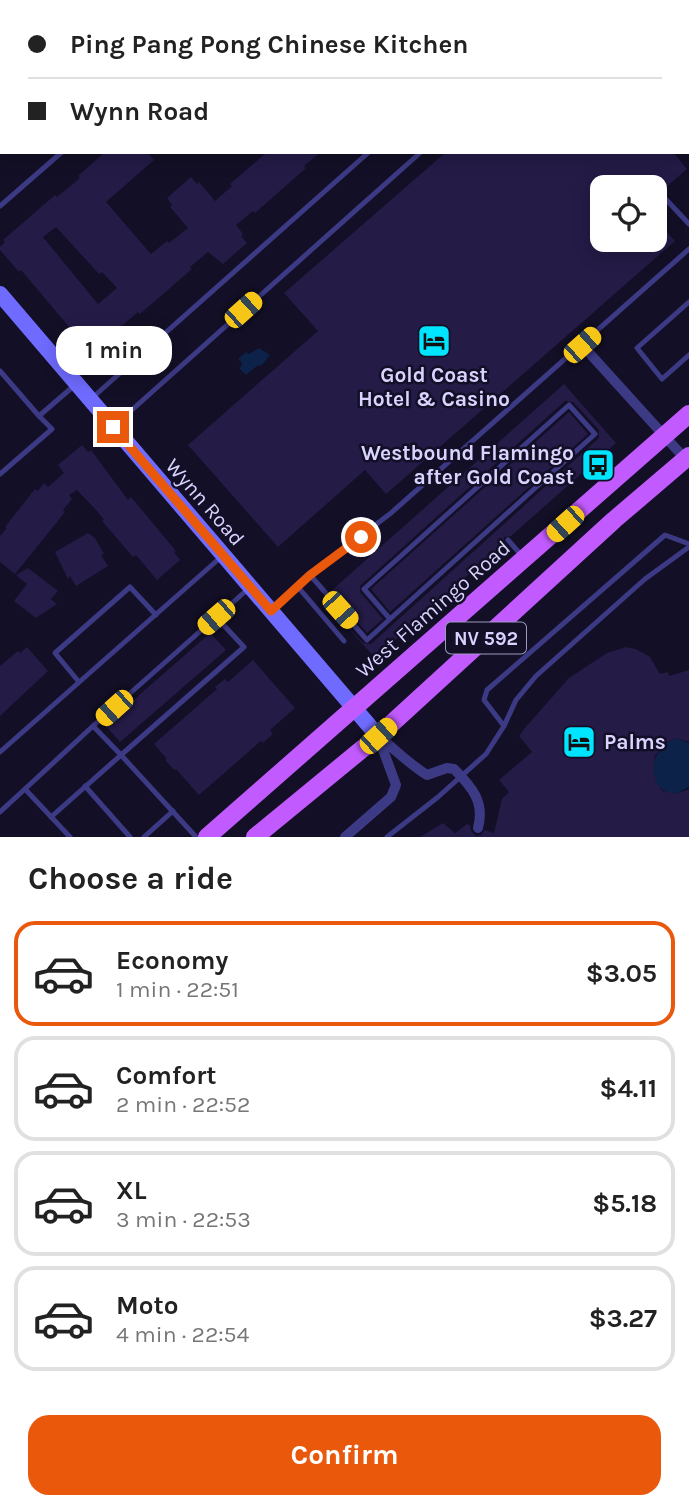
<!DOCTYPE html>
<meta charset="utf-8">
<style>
body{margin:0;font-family:Karla,sans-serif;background:#f2f2f2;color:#222;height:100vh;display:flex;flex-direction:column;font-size:26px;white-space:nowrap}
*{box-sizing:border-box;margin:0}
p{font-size:23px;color:#767676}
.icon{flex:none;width:38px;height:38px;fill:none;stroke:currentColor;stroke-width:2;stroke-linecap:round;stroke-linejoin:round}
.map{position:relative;height:837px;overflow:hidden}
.details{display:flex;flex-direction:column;background:#fff;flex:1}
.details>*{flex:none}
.banner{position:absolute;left:0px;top:0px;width:690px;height:154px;box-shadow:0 4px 18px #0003;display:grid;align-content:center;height:154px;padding:0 28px;background:#fff}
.fabs{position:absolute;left:590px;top:175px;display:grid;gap:14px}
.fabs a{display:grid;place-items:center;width:77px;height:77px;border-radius:14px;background:#fff;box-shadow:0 4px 18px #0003;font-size:35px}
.end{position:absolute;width:32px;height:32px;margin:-16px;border:9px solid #ea580c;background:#fff;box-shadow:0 0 0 4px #fff}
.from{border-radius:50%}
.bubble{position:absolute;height:49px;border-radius:21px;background:#fff;box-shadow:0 4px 18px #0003;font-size:23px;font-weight:700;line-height:49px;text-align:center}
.car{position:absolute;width:21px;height:42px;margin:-21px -10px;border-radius:9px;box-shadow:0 0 5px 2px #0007;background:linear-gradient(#f5c518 24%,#345 0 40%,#f5c518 0 76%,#345 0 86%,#f5c518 0)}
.banner b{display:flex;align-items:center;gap:24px;height:66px;font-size:26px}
.banner b+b{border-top:2px solid #e0e0e0}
.banner i{width:18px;height:18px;background:#222}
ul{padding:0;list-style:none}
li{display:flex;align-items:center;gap:21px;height:105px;margin:0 14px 10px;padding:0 14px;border:4px solid #e0e0e0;border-radius:21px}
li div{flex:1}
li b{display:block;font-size:26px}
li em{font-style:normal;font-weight:700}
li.selected{border-color:#ea580c}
li>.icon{width:63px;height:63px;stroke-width:1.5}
h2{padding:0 28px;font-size:32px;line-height:84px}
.cta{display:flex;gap:14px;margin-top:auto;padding:14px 28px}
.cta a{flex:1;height:80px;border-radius:21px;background:#ea580c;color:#fff;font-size:28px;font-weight:700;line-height:80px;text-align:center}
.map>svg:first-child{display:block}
.water{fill:#0c2248}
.building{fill:#241b47;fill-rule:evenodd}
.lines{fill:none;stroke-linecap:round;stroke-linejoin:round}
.lane{stroke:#3d3a85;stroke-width:5}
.street{stroke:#3d3a85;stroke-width:10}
.secondary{stroke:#6f6bff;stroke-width:16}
.primary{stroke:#c25bff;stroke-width:18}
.route{stroke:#ea580c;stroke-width:9}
.labels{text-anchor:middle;stroke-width:5;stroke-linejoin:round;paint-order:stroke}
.shield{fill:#130f26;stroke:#9e99be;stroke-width:2}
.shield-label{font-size:19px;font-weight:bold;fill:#d9d4ff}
.poi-label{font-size:21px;font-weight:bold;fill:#d9d4ff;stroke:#130f26}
.street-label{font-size:21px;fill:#d9d4ff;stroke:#130f26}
</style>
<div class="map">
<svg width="689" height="837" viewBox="0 0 689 837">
<rect width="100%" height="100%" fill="#130f26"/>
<g class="water">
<path d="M259,348L270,355L262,365L257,366L246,375L240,369L242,363L238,359L246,352L249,354Z"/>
<path d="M676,738L689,743V787L676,794C643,791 648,748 676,738Z"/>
</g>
<g class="building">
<path d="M105,152H147L154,160L106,202L151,254L167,241L169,243L188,228L170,207L172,205L167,198L191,177L197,184L199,182L215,201L232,186L230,184L267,152H321L304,166L306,168L255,213L253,211L236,225L243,234L241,236L247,243L223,264L208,252L190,267L192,269L140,314L138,312L117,330L122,336L98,357L92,350L90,352L21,270L19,272L0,250V247L5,242L3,240L55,195L57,197L73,184L80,178L78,176ZM56,227L99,274L102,272L117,288L98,304L43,237Z"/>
<path d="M446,152H673L687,169L664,189H657L654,197V187H602V240H654V218L675,241L386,494L365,470L278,547L188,445L318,331L284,293Z"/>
<path d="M564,384L616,443L511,536L504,537V543L375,658L322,599L363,643L371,644L599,438V430L573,402L565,401L360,586V592L383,619L367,633L331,591Z"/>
<path d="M569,412L588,434L390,612L371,589Z"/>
<path d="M82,445L88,452L91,450L128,500L131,497L176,551L174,552L180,560L157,580L136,555L133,557L102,521L104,520L97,511L77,490L69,495L72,499L63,510L65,512L15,574L0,562V536L7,528L5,527L35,489L38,491L44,483L48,487L64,473L58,465Z"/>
<path d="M88,533L95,538L104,554L101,555L108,566L76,586L70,576L68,579L55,552Z"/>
<path d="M28,568L58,591L51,599L57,604L36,618L14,601L27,584L16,575Z"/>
<path d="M210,633L226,650L120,742L105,725Z"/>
<path d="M27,647L48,671L0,716V666L18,651L20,653Z"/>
<path d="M626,647L636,649L650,657L660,674L668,672L669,676L689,670V742L676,738L664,744L655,756L653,771L657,784L663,791L676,794L689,789V837H420L443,823L455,833L467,824L470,825L471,831L476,836L481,835L485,830L494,833L502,799L509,792L499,780L532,752L519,736L524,729L569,678L607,653Z"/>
<path d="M253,660L295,708L270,730L273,734L263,743L261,741L199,795L176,769L174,770L165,760L167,759L154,744L217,689L215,687L225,679L228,682Z"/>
</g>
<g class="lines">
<g class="lane">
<path d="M55,0L56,2"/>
<path d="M114,0L116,2"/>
<path d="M312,0L314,2"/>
<path d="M351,0L353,2"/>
<path d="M554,0L555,2"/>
<path d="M604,0L605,2"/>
<path d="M544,2L546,0"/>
<path d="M628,2L630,0"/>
<path d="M688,94L689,96"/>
<path d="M688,148L689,149"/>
<path d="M0,150L2,149"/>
<path d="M660,193L689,224"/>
<path d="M0,206L62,152"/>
<path d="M689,302L637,348L662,379L689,355"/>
<path d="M0,371L39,416L76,384"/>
<path d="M92,398L369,152"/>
<path d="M115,425L421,152"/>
<path d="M0,474L52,429L39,416"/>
<path d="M508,540L522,556"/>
<path d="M310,575L391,513L689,249"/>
<path d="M298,587L344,641"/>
<path d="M273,609L310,575L367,640L390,619L595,434L569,405L364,589L390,619"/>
<path d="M79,682L55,653L130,587L156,615"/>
<path d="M93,726L248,589"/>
<path d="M504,726L484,700L487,690L665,535L689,544"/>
<path d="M0,752L221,557"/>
<path d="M85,786L130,837"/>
<path d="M25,789L93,726L121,755L51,817"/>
<path d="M0,812L25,789L70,837"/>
<path d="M144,837L173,811"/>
<path d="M196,837L121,755L244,647L216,617"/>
<path d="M387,837L438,797L486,754L504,726L516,700L536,676L645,579L689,547"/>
</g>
<g class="street">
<path d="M582,345L688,462"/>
<path d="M378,736C395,749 409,764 427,775L447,768L454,769C472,787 485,802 478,828"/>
<path d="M345,837L391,797L396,785L378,736"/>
</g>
<path class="secondary" d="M0,294L378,736"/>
<g class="primary">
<path d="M207,837L689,414"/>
<path d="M255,837L378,736L614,520L689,456"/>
</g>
</g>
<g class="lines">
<path class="route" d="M113,427L271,611L310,575L361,537"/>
</g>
<defs>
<symbol id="hotel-square" viewBox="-11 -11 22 22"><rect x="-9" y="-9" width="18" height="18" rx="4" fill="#00e5ff" stroke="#130f26"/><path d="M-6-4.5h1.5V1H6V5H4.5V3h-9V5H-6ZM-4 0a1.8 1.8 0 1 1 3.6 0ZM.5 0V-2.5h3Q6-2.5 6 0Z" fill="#111"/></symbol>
<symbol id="bus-square" viewBox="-11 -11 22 22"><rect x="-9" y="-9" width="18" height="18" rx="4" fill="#00e5ff" stroke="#130f26"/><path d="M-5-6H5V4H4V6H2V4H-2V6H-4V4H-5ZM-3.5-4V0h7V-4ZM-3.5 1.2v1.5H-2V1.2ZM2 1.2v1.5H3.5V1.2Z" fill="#111"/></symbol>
</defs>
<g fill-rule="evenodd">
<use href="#hotel-square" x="415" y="322" width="38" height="38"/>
<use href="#bus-square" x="579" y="446" width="38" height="38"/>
<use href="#hotel-square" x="560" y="723" width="38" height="38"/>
</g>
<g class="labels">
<rect class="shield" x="446" y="622.5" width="80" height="31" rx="5"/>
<g class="shield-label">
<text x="486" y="645">NV 592</text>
</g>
<g class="poi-label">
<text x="434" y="382">Gold Coast<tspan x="434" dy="24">Hotel &amp; Casino</tspan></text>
<text x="574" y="460" text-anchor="end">Westbound Flamingo<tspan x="574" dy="24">after Gold Coast</tspan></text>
<text x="604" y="749" text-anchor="start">Palms</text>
</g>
<g class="street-label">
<text transform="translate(205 502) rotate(49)" y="7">Wynn Road</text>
<text transform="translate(433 609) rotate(-41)" y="7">West Flamingo Road</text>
</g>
</g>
</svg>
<div class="fabs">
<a><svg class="icon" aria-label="locate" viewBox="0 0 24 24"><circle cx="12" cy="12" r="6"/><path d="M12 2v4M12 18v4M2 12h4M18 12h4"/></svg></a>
</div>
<i class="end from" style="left:361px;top:537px"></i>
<i class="end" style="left:113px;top:427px"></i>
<div class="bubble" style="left:56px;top:326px;width:116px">1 min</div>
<i class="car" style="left:243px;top:310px;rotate:48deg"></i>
<i class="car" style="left:582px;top:345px;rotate:48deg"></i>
<i class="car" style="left:565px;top:524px;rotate:228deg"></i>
<i class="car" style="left:340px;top:610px;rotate:138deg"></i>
<i class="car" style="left:216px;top:617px;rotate:229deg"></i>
<i class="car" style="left:114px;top:708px;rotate:228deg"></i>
<i class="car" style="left:378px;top:736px;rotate:48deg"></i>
<div class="banner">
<b><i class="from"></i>Ping Pang Pong Chinese Kitchen</b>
<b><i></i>Wynn Road</b>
</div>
</div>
<section class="details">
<h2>Choose a ride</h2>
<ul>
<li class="selected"><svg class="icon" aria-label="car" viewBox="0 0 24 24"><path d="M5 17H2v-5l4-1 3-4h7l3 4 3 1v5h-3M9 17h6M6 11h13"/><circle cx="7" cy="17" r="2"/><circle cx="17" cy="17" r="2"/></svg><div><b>Economy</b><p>1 min · 22:51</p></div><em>$3.05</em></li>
<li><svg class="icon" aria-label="car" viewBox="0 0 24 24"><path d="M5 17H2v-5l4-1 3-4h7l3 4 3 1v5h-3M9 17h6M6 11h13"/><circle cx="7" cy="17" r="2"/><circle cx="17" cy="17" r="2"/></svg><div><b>Comfort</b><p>2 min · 22:52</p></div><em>$4.11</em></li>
<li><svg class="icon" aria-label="car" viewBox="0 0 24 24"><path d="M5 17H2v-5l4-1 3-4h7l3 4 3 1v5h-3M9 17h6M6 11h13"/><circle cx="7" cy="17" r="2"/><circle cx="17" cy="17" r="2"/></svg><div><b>XL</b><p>3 min · 22:53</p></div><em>$5.18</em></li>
<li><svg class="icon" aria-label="car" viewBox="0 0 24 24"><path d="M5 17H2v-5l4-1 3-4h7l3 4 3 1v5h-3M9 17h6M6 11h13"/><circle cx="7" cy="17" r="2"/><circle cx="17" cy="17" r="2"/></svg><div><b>Moto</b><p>4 min · 22:54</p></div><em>$3.27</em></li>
</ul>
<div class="cta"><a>Confirm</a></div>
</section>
